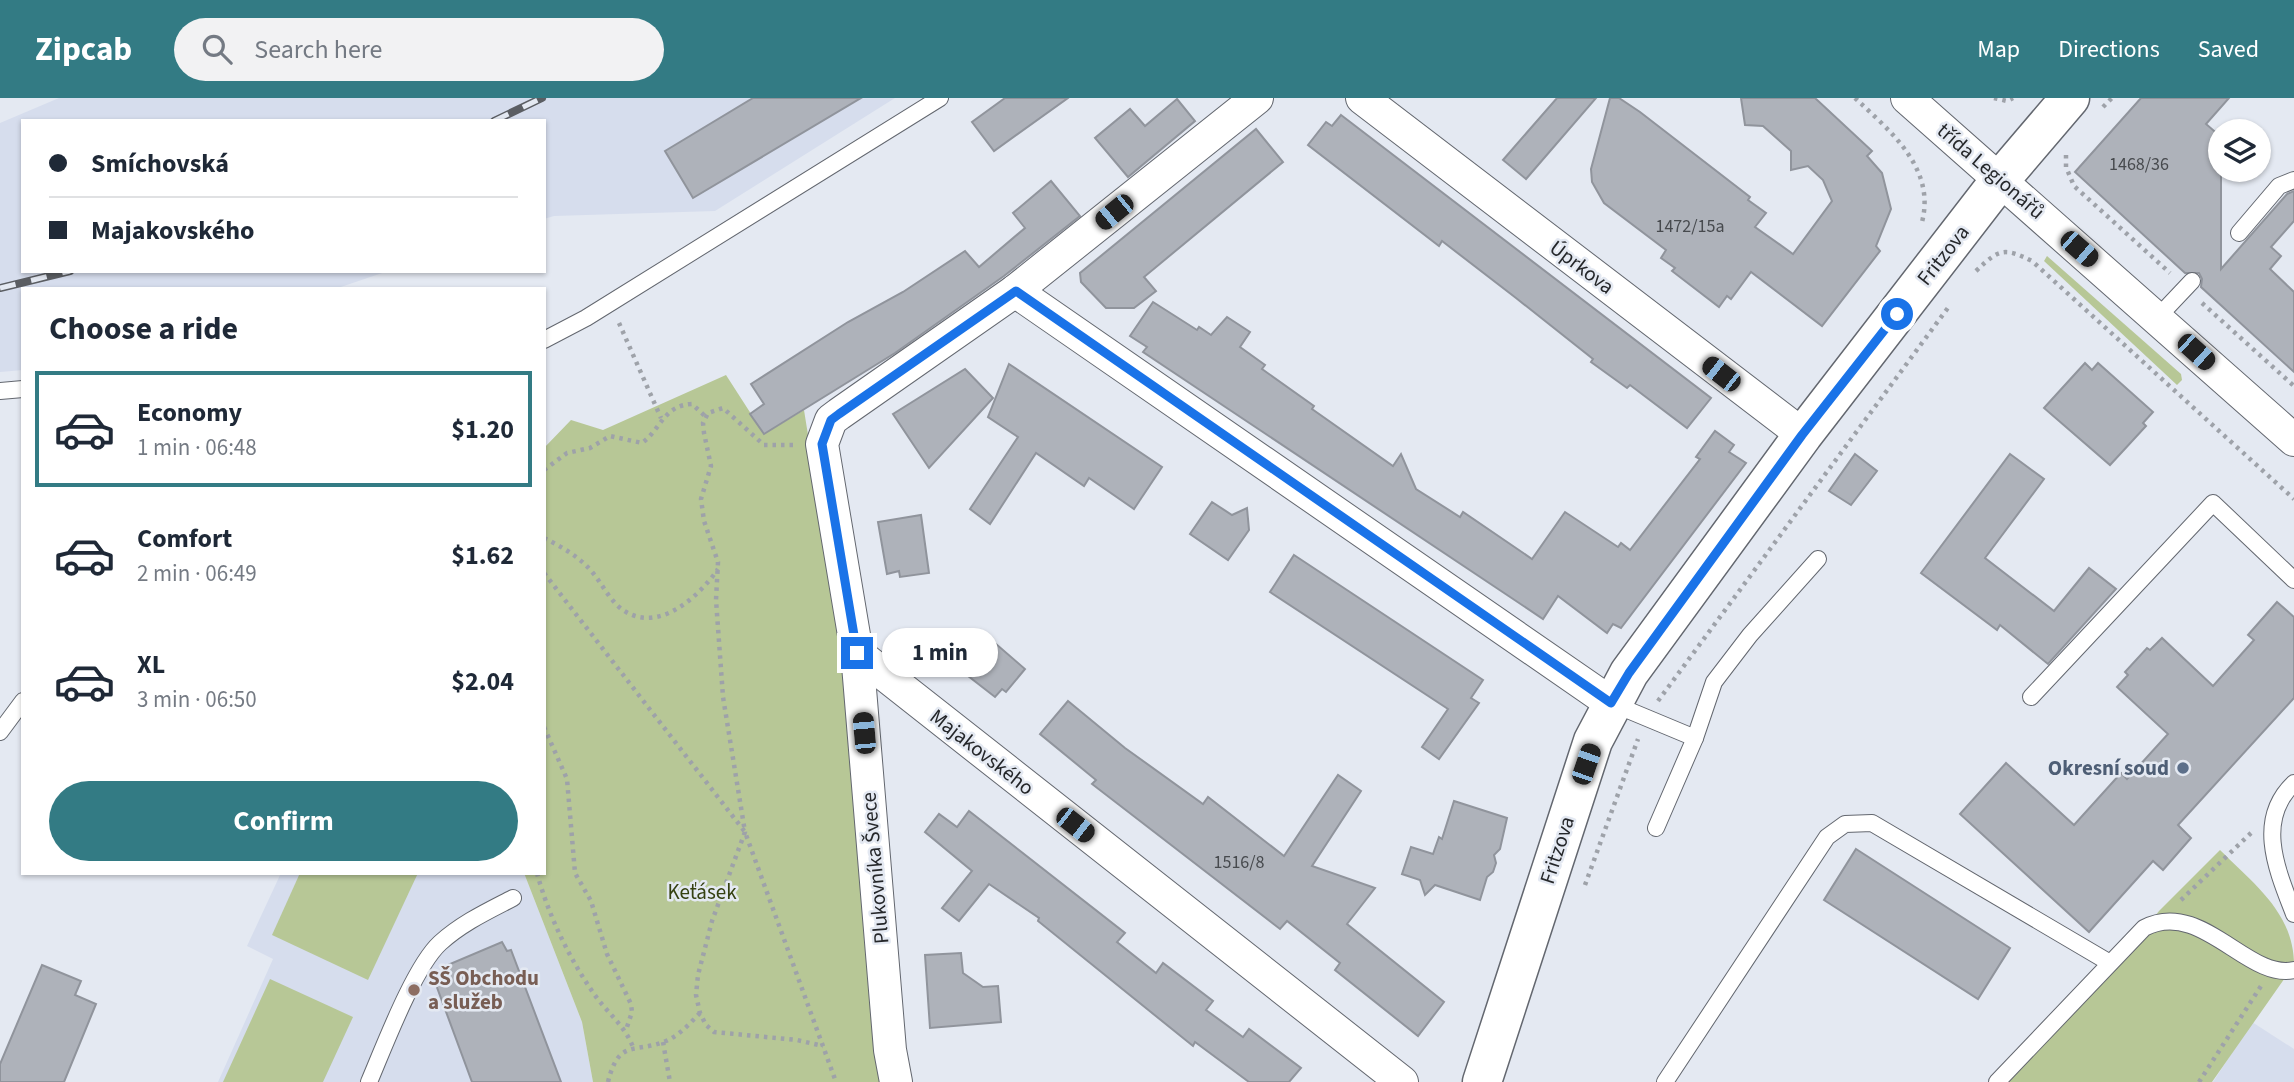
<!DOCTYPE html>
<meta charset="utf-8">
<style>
body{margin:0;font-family:"Source Sans 3",sans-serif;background:#f2f2f3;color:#1f2937;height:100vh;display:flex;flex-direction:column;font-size:26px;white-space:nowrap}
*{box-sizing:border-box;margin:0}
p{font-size:23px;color:#747a83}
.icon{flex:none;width:38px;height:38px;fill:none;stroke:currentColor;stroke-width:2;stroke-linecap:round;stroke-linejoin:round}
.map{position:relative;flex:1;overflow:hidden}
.sheet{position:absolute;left:21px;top:189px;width:525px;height:588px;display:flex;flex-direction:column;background:#fff;border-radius:0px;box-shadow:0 2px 5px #0004}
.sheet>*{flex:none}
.top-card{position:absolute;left:21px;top:21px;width:525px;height:154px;border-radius:0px;box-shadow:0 2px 5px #0004;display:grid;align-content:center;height:154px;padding:0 28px;background:#fff}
.tools{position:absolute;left:2208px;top:21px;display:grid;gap:14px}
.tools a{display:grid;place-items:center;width:63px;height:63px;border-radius:50%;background:#fff;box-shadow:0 2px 5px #0004;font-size:35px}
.end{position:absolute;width:32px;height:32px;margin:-16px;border:9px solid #1a73e8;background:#fff;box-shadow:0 0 0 4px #fff}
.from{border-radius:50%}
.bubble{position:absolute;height:49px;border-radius:24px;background:#fff;box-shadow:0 2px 5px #0004;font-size:23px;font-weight:700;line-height:49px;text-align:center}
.car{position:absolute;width:21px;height:42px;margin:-21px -10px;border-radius:9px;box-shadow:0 0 5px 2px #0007;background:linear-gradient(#222 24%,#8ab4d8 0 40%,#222 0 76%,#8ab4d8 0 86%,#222 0)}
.top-card b{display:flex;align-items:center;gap:24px;height:66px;font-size:26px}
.top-card b+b{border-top:2px solid #e0e1e3}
.top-card i{width:18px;height:18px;background:#1f2937}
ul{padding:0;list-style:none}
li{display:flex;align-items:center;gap:21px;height:116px;margin:0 14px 10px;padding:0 14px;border:4px solid transparent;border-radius:0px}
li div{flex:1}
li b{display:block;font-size:26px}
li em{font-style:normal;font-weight:700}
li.active{border-color:#337b84}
li>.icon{width:63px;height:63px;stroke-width:1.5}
h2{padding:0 28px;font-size:32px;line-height:84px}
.primary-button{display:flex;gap:14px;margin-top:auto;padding:14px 28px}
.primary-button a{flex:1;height:80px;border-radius:42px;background:#337b84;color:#fff;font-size:28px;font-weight:700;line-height:80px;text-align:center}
header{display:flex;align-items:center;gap:42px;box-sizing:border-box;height:98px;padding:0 35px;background:#337b84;color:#fff}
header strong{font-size:33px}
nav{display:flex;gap:38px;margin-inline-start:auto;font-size:24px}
.search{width:490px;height:63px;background:#f2f2f3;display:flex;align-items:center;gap:18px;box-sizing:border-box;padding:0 24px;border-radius:38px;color:#747a83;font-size:26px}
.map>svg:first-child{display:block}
.built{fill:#d6dded}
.green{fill:#b7c796}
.building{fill:#aeb2ba;stroke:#90949c;stroke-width:2}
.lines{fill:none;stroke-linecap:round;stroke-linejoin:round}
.lane-casing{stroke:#63676f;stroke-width:18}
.street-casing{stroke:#63676f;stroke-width:34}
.secondary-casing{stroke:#63676f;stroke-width:41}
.path{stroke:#9ea2a9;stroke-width:4.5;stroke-dasharray:3.5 5;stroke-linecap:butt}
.lane{stroke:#fff;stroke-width:16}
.street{stroke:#fff;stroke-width:32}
.secondary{stroke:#fff;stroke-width:38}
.rail-casing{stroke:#5b5e63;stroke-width:8}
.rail{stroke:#e4e9f2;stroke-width:5;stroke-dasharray:16;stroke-linecap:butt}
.route{stroke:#1a73e8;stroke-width:9}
.service-dot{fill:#5c6f8a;stroke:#e4e9f2;stroke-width:2.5}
.education-dot{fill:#8d6e63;stroke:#e4e9f2;stroke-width:2.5}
.labels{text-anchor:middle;stroke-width:5;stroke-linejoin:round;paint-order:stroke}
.number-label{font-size:18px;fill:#474a4e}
.street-label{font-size:21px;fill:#25272a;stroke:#e4e9f2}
.service-label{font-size:21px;font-weight:bold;fill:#4e5e75;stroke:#e4e9f2;text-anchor:end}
.park-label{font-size:21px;fill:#354111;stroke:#e4e9f2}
.education-label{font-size:21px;font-weight:bold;fill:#785e54;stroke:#e4e9f2;text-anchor:start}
</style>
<header>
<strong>Zipcab</strong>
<div class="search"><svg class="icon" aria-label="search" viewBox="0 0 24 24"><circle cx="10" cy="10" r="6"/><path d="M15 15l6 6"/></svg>Search here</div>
<nav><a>Map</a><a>Directions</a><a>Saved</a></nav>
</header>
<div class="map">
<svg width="2294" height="984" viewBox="0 0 2294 984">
<rect width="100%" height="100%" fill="#e4e9f2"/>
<g class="built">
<path d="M59,0H895L715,113L554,118L544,121V23H23V173H388L335,191H23V272L0,274V25Z"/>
<path d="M281,775H524L582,924L593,984H218L273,861L247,848Z"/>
<path d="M2252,924L2294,951V984H2213Z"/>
</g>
<g class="green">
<path d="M2047,158L2181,276L2182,282L2177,287L2044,163Z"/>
<path d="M726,277L764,336L804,312L843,555L882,984H593L582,924L524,775H544V350L571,322L603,332Z"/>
<path d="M2220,752C2254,786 2294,815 2294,867L2212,984H2008L2114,870L2159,813Z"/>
<path d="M300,775H418L368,882L272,837Z"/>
<path d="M270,881L353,919L323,984H223Z"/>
</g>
<g class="building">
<path d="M753,0H861L693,100L665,53Z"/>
<path d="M1005,0H1068L994,53L972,24Z"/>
<path d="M1557,0H1596L1526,81L1503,62Z"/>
<path d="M1610,0H1619L1640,14L1750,99L1748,102L1766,115L1755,129L1793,156L1832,103L1823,82L1808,68L1791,72V53L1763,28L1745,27L1741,0H1815L1872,53L1867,58L1882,75L1891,111L1876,148L1880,153L1822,228L1751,174L1731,201L1727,198L1719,209L1672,173L1675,170L1661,160L1666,152L1604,105L1592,84L1591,71Z"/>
<path d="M2141,0H2229L2206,26L2221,39V171L2287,96L2294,93V123L2271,149L2281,158L2270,171L2294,194V274L2201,189L2202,181L2199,175H2185L2075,74Z"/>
<path d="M1177,1L1195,23L1128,79L1095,40L1130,11L1145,28Z"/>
<path d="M1341,17L1711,300L1687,330L1630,287L1627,290L1591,264L1593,261L1516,200L1442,143L1439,148L1308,47L1326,24L1332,28Z"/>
<path d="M1256,31L1283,64L1144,179L1156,193L1134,210H1106L1081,184L1080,175Z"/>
<path d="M1051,83L1080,118L1004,178L895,255L764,336L750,316L764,306L751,286L848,224L903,194L965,153L979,169L1025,130L1013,115Z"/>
<path d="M1153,204L1197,232L1199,229L1211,237L1227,219L1250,234L1240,249L1265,267L1262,271L1314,308L1312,311L1393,368L1401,356L1416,391L1460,419L1463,414L1532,461L1565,414L1618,449L1621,445L1630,452L1700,361L1696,359L1715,333L1734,347L1729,354L1746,365L1621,530L1613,526L1607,535L1558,498L1543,521L1143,254L1147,249L1130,238Z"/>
<path d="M2085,265L2092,272L2098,265L2153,314L2143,325L2146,328L2110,367L2044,310Z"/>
<path d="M1009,266L1162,369L1134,411L1089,380L1084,388L1036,355L990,426L970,411L1018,339L988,319Z"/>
<path d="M965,271L993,300L929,370L893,316Z"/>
<path d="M1855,356L1877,373L1851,407L1829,393Z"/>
<path d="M2010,356L2044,381L1985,460L2054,513L2089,470L2116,491L2048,566L2000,527L1997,532L1921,475Z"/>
<path d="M1212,404L1232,417L1247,410L1249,432L1228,462L1190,436Z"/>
<path d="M921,417L929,475L900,479L899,473L887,476L878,424Z"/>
<path d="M1294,457L1483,582L1471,600L1479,605L1439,661L1422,649L1448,611L1270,494Z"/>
<path d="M2277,504L2294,519V600L2178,727L2191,740L2163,772L2153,763L2089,834L1960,716L2006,665L2074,727L2121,675L2127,681L2168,636L2117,589L2128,577L2125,574L2147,550L2150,552L2162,540L2213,588L2254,542L2248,537Z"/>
<path d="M981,533L1025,571L1006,594L1002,591L995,599L954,567Z"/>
<path d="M1068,603L1125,650L1203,706L1208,699L1284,758L1338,677L1361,693L1312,768L1375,790L1347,826L1444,904L1418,938L1335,872L1340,865L1287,823L1280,831L1092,686L1096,682L1040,636Z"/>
<path d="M1454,703L1507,720L1500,751L1494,757L1496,765L1493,774L1487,779L1480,802L1435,787L1425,797L1420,782L1402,776L1411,749L1433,756L1439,739L1442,741Z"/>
<path d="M969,713L1125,835L1117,844L1156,875L1163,865L1213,903L1206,912L1243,939L1249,931L1301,970L1289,984H1249L1195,944L1193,948L1038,823L1039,820L989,786L959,823L942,810L972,773L925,734L939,716L957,729Z"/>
<path d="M1856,751L2010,850L1978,901L1824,802Z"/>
<path d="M502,844L507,853L511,852L561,984H472L435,884L448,878L443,869Z"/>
<path d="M961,855L963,875L983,889L998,888L1001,924L930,930L925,857Z"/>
<path d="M42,867L81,883L75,897L96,906L64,984H0V966Z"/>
</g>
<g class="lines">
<defs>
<g id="lane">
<path d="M2239,135L2279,88L2294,82"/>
<path d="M2157,220L2192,183"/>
<path d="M544,242L586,220L940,0"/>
<path d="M0,293L23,291"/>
<path d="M2031,599L2213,405L2294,482"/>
<path d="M1611,605L1695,640"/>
<path d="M0,634L23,603"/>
<path d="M2294,685C2255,722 2277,772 2294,816"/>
<path d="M1656,730L1695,640L1714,584L1750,537L1818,461"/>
<path d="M369,984C384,949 414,869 440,845C462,825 488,813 513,800"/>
<path d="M1665,984L1827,739L1845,726L1872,725L2110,865"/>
<path d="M1997,984L2144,830C2201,800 2248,883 2294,872"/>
</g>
<g id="street">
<path d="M1362,0L1803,337"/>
<path d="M1907,0L2294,342"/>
<path d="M1015,193L1611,605"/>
<path d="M857,555L1402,984"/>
<path d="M896,984L890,952L857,555L822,346L831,322L839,316L1015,193L1257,0"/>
</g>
<path id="secondary" d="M1482,984L1593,643L1629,575L1803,337L2000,82L2070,0"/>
</defs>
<use href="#lane" class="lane-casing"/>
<use href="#street" class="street-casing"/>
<use href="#secondary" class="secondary-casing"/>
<g class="path">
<path d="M1855,0C1890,33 1936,70 1922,124"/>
<path d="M1994,0L2007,3L2013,0"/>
<path d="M2103,9L2112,0"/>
<path d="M2066,57V69L2074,88L2170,175"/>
<path d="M1976,173C1999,151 2004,149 2032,163L2294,401"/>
<path d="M2202,205L2294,288"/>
<path d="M619,225L661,320"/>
<path d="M793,347H764L723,310L708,315L703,325L704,335L711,368L701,401L704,423L718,464L716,502L723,599L745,734L712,823L698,877L696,897L700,915L706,927L714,934L797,942L823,948"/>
<path d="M544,372L567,355L590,350L610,338L642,345C661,331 664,307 692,306L706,319"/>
<path d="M544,440C562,449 580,459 593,475C602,486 608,499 619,509C655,539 698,500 718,471"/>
<path d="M544,475L745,734L836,984"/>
<path d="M1658,603L1950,207"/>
<path d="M544,629L567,681L575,775L591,803L607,856L631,906L632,914L626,932"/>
<path d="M537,775C548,816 568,858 592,893C605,913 624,926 633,949"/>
<path d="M1585,787L1638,641"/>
<path d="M2181,802L2251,735"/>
<path d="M663,944L670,984"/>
<path d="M608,984C619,940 634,956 666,943C680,937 690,925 700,915"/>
<path d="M2199,984L2261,888"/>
</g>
<use href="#lane" class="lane"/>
<use href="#street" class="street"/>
<use href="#secondary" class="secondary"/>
<defs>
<g id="rail">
<path d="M494,23L542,0"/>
<path d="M0,190L70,173"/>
</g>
</defs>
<use href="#rail" class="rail-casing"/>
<use href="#rail" class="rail"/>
</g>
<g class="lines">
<path class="route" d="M857,555L822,346L831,322L839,316L1016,193L1611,605L1629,575L1802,337L1897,216"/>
</g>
<circle class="service-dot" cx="2183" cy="670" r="7"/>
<circle class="education-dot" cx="414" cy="892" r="7"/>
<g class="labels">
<g class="number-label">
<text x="2139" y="72">1468/36</text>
<text x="1690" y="134">1472/15a</text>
<text x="1239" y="770">1516/8</text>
</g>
<g class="street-label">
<text transform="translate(1991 73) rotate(41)" y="7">třída Legionářů</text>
<text transform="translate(1943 157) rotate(-52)" y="7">Fritzova</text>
<text transform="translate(1582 169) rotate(37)" y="7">Úprkova</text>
<text transform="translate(982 654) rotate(38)" y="7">Majakovského</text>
<text transform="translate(1557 752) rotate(-72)" y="7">Fritzova</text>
<text transform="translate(875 770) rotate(-95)" y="7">Plukovníka Švece</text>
</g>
<g class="service-label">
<text x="2169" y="677">Okresní soud</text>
</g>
<g class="park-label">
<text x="702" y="801">Keťásek</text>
</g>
<g class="education-label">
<text x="428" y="887">SŠ Obchodu<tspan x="428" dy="24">a služeb</tspan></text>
</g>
</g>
</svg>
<div class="tools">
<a><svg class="icon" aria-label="layers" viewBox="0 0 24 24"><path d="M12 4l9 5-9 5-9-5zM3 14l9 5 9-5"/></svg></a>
</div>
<i class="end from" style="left:1897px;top:216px"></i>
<i class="end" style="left:857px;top:555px"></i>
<div class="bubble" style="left:882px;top:530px;width:116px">1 min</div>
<i class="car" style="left:1114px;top:114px;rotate:231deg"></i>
<i class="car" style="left:2079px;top:151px;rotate:131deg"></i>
<i class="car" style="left:2196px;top:254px;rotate:132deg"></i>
<i class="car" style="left:1721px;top:276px;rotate:308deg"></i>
<i class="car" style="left:864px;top:635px;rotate:355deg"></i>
<i class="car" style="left:1586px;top:666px;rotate:19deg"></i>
<i class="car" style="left:1075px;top:727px;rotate:128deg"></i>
<div class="top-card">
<b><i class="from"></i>Smíchovská</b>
<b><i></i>Majakovského</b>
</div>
<section class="sheet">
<h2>Choose a ride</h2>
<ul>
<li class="active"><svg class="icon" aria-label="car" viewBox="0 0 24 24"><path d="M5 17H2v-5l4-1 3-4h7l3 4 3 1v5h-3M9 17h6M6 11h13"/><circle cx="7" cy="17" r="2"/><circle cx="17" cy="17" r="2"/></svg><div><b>Economy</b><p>1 min · 06:48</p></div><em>$1.20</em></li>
<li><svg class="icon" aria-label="car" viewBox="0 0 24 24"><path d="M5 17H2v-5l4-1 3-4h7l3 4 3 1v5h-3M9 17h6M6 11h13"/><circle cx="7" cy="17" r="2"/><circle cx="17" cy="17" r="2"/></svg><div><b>Comfort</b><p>2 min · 06:49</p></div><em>$1.62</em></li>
<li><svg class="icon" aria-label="car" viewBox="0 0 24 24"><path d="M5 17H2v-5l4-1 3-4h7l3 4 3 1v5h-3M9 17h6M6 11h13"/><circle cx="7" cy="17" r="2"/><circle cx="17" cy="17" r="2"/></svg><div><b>XL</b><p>3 min · 06:50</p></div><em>$2.04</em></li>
</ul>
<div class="primary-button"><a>Confirm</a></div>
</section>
</div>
